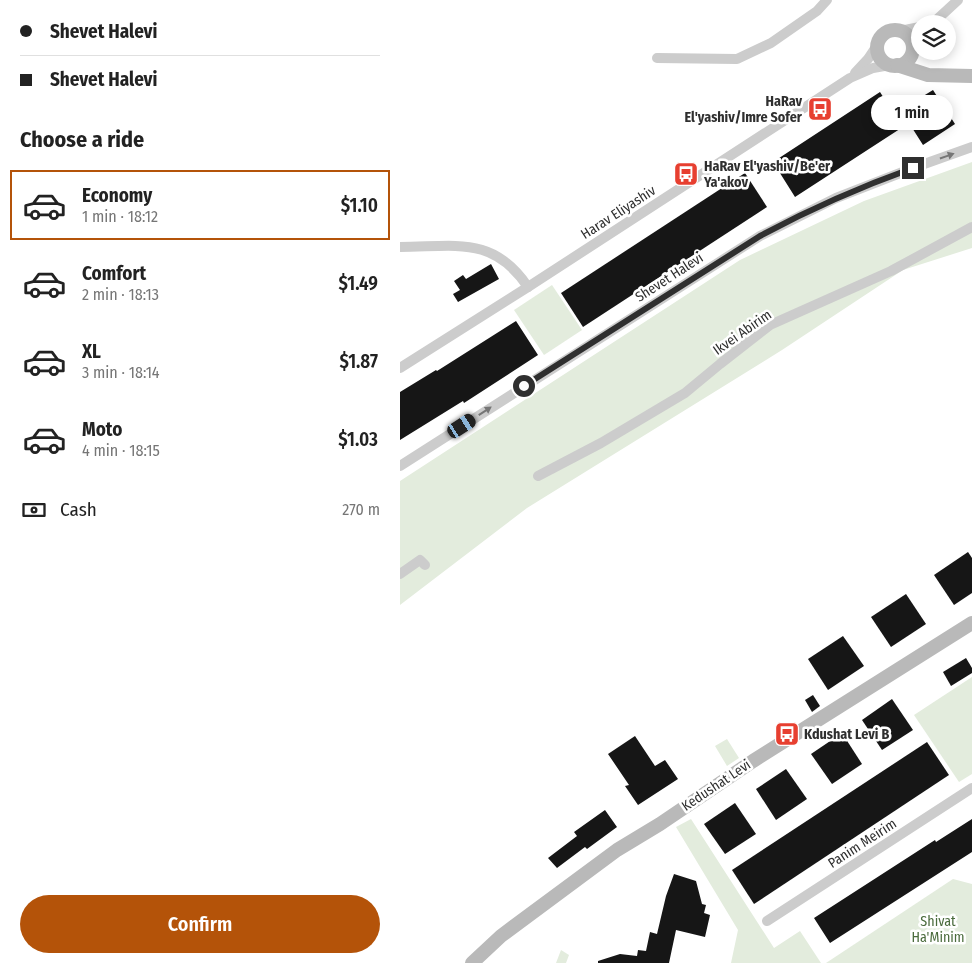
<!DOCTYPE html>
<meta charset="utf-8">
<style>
body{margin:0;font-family:"Fira Sans Condensed",sans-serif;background:#f6f6f6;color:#222;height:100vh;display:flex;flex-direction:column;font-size:19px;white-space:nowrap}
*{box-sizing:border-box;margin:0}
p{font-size:16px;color:#767676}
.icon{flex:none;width:28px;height:28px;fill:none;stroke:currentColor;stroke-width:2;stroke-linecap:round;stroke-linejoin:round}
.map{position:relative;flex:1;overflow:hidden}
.drawer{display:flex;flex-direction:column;background:#fff;width:400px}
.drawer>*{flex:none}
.hud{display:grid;align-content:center;height:110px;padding:0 20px;background:#fff}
.fabs{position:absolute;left:511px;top:15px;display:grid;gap:10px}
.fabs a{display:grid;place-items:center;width:45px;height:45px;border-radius:50%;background:#fff;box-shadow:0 2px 12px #0003;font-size:25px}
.end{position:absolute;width:22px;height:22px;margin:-11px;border:6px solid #2f2f2f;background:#fff;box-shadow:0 0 0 2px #fff}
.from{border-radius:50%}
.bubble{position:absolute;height:35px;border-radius:18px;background:#fff;box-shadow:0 2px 12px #0003;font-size:16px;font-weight:600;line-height:35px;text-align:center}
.car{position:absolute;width:15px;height:30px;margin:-15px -8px;border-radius:6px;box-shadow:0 0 4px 1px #0007;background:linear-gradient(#222 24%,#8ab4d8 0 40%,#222 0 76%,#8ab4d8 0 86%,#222 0)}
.hud b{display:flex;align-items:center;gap:18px;height:48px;font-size:19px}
.hud b+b{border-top:1px solid #e0e0e0}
.hud i{width:12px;height:12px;background:#222}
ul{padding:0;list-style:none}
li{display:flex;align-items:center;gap:15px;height:70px;margin:0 10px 8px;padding:0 10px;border:2px solid transparent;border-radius:0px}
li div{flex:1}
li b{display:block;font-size:19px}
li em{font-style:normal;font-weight:600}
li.selected{border-color:#b45309}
li>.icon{width:45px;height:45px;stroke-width:1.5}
h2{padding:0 20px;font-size:22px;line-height:60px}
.pay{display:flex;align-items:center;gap:12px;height:55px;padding:0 20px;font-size:19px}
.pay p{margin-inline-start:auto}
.primary-button{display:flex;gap:10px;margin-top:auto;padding:10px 20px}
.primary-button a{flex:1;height:58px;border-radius:30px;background:#b45309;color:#fff;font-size:20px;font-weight:600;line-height:58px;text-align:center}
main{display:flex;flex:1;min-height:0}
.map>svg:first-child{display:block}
.green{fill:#e3ecdd}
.building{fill:#161616}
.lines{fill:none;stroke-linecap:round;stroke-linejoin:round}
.street{stroke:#ccc;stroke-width:10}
.secondary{stroke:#b9b9b9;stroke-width:14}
.oneway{fill:#767676}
.route{stroke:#2f2f2f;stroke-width:6}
.labels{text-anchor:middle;stroke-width:5;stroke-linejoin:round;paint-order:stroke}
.poi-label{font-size:14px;font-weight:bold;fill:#2f2f2f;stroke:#fff;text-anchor:start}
.street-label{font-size:14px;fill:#2f2f2f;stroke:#fff}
.park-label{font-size:14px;fill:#4a6b3c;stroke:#fff}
</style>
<main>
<section class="drawer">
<div class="hud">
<b><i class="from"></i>Shevet Halevi</b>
<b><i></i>Shevet Halevi</b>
</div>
<h2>Choose a ride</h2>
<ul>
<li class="selected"><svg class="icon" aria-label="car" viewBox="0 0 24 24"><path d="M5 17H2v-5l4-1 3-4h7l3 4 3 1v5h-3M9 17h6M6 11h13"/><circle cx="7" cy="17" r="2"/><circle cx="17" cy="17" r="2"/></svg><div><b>Economy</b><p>1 min · 18:12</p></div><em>$1.10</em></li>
<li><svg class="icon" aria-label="car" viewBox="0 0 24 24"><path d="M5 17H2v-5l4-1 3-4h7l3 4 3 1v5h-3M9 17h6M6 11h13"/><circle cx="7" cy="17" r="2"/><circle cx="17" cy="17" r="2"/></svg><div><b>Comfort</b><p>2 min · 18:13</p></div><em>$1.49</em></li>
<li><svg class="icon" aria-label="car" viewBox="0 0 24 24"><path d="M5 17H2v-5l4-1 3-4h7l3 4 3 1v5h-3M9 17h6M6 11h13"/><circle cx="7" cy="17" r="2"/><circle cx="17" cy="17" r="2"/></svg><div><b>XL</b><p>3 min · 18:14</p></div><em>$1.87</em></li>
<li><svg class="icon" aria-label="car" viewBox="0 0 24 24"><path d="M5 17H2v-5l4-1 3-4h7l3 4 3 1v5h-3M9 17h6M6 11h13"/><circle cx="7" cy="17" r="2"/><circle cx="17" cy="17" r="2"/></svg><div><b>Moto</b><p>4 min · 18:15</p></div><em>$1.03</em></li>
</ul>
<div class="pay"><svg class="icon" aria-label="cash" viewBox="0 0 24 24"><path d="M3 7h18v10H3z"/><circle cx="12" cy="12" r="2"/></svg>Cash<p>270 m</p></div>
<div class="primary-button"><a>Confirm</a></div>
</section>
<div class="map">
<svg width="572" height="963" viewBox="0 0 572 963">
<rect width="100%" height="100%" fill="#fff"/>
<g class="green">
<path d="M572,162V248L503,270L382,350L127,508L0,605V481L340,260L464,201Z"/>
<path d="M152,285L182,330L144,355L114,310Z"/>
<path d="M572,677V774L559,782L514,715Z"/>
<path d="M327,739L339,758L327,766L315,746Z"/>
<path d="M291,819L374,948L400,931L421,963H331L338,930L276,827Z"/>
<path d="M553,879L572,884V963H426Z"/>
<path d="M161,950L169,955L166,963H156Z"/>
</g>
<g class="building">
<path d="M533,90L555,124L523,145L509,123L395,197L373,162L480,92L494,114Z"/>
<path d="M345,173L367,207L183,327L161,293Z"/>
<path d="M91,264L99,279L58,302L53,294L60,290L54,281L63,275L66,279Z"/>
<path d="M116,321L138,355L64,403L63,401L0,440V392L36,370L37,371Z"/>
<path d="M568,552L572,558V593L554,605L534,575Z"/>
<path d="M506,594L526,624L491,647L471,617Z"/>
<path d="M443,636L464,666L428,690L408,659Z"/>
<path d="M566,658L572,668V673L551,686L543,672Z"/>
<path d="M413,695L420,706L412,712L405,700Z"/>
<path d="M492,699L513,730L482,750L462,720Z"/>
<path d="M442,733L462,764L432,784L411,754Z"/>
<path d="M235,736L255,766L265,760L278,779L238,805L225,786L229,785L208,754Z"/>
<path d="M527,742L549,775L354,904L332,870Z"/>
<path d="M386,769L407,799L376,820L356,789Z"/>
<path d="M335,803L356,834L325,854L304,824Z"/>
<path d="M205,810L217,827L187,849L185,847L157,868L148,858L177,836L174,832Z"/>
<path d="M572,819V852L430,943L414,918L535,840L536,842Z"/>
<path d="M274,874L296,881L302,904L306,905L304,913L310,915L305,937L276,930L269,963H198V961L220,954L237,956L238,950L246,951L250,932L257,934L266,896Z"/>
</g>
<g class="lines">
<g class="street">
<path d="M532,24L558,0"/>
<path d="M500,31L520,27"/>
<path d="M513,45L520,35"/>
<path d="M257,58L337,59L371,43L417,11L427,0"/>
<path d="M455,73L468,59L478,44"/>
<path d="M0,247C55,247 93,235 128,287"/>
<path d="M0,368L128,287L450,78L473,68L490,65"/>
<path d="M0,466L360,236L436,198L513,168L572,147"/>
<path d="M138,476L201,443L285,393L320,364L370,325L491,271L572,227"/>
<path d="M0,574L20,560L25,565"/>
<path d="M367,921L572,788"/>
</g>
<g class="secondary">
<circle cx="495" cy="48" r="18"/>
<path d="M497,65L528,75L572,76"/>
<path d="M72,963L101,936L217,850L260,824L353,761L572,623"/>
</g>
</g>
<defs><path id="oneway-solid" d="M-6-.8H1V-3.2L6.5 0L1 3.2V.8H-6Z" transform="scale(1.25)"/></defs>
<g class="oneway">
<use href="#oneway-solid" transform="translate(547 156) rotate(-19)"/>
<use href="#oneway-solid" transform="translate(85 411) rotate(-33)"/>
</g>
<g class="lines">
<path class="route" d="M124,386L360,236C410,209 460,187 513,168"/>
</g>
<defs>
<symbol id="bus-square" viewBox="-11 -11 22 22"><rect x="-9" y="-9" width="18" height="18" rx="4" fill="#e73f30" stroke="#fff"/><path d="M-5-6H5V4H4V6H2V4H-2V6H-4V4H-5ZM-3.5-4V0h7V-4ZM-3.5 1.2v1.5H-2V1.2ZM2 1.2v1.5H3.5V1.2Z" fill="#fff"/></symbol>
</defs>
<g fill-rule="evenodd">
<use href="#bus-square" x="406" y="95" width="28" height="28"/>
<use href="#bus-square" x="272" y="160" width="28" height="28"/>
<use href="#bus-square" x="373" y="720" width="28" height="28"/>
</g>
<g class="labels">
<g class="poi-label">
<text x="402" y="106" text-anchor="end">HaRav<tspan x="402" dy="16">El'yashiv/Imre Sofer</tspan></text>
<text x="304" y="171">HaRav El'yashiv/Be'er<tspan x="304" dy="16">Ya'akov</tspan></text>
<text x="404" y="739">Kdushat Levi B</text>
</g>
<g class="street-label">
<text transform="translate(218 212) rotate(-33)" y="5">Harav Eliyashiv</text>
<text transform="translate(269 277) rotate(-33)" y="5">Shevet Halevi</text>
<text transform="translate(342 332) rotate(-35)" y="5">Ikvei Abirim</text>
<text transform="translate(316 785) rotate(-34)" y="5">Kedushat Levi</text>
<text transform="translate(462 843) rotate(-33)" y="5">Panim Meirim</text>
</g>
<g class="park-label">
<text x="538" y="926">Shivat<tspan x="538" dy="16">Ha'Minim</tspan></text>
</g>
</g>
</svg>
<div class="fabs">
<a><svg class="icon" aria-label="layers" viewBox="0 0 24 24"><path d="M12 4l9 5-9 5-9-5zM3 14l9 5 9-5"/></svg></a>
</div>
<i class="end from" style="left:124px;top:386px"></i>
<i class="end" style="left:513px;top:168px"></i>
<div class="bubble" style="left:471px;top:95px;width:82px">1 min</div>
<i class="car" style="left:62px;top:426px;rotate:57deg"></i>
</div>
</main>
